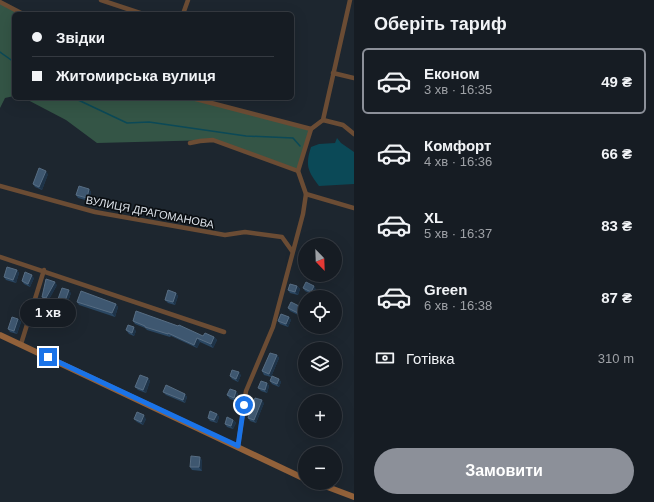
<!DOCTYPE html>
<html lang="uk">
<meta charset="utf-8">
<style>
body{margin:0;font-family:Arial,sans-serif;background:#1f252b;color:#f1f3f6;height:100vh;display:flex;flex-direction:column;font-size:15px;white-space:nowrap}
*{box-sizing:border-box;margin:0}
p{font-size:13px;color:#9ea1a6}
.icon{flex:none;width:22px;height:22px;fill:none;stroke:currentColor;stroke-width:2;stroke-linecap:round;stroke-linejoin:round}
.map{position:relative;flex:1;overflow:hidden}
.drawer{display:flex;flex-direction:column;background:#161c23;width:300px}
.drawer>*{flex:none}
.guide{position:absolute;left:12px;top:12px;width:282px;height:88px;border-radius:6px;box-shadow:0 4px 16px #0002,0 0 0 1px #353a41;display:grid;align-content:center;height:88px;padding:0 20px;background:#161c23}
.needle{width:26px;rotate:157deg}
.buttons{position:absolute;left:298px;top:238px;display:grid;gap:8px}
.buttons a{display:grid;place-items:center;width:44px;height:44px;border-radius:50%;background:#161c23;box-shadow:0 4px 16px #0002,0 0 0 1px #353a41;font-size:20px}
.end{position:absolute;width:18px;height:18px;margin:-9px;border:5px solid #1a73e8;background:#fff;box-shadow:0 0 0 2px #fff}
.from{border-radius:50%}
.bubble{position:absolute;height:28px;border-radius:14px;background:#161c23;box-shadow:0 4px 16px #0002,0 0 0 1px #353a41;font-size:13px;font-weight:600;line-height:28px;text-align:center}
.guide b{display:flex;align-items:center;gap:14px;height:38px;font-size:15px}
.guide b+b{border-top:1px solid #353a41}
.guide i{width:10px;height:10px;background:#f1f3f6}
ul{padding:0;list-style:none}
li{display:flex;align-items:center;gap:12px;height:66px;margin:0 8px 6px;padding:0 12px;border:2px solid transparent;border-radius:6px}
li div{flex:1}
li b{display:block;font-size:15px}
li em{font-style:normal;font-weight:600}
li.current{border-color:#8c9099}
li>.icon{width:36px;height:36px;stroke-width:1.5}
h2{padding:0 20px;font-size:18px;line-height:48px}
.pay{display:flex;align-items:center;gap:10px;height:44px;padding:0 20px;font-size:15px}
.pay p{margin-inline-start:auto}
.cta{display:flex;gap:8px;margin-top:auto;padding:8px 20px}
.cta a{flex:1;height:46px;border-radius:24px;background:#8c9099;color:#fff;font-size:16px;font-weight:600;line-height:46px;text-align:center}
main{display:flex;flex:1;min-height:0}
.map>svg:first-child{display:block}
.green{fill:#345546}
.water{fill:#0b4957}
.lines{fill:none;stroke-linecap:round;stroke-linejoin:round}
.stream{stroke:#0b4957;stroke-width:1.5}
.minor{stroke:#6b4c34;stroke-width:4.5}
.secondary{stroke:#92613a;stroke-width:6}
.wall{fill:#2b4762}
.shaded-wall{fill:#1e3348}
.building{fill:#3e5770;stroke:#576d83}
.route{stroke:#1a73e8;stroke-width:5}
.labels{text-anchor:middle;stroke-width:3.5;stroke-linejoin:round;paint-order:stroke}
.street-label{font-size:11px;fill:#dbe1e8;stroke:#0a0e12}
</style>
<main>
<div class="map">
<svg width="354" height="502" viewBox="0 0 354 502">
<rect width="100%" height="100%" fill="#1d262f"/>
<g class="green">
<path d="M0,2L23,14H14V96L5,98L0,108Z"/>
<path d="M24,98H192L311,129L298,171L213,140L97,143L66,120Z"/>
</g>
<path class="water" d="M337,138L341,143L354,152V184L319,186C308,171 305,166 311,147L319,144L335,143Z"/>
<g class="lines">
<g class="stream">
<path d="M0,52L14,62"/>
<path d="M74,98L127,123L149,122L246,136L293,138L300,146"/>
</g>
<g class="minor">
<path d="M101,0L143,14"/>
<path d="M0,2L23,14"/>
<path d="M183,14L188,0"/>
<path d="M333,73L354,78"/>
<path d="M192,98L311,129"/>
<path d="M323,120L343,125L354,134"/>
<path d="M190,143L200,141L213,140L298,171"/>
<path d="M0,186L95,212L225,235L245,232L282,237L292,251"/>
<path d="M306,194L354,208"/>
<path d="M0,257L224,332"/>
<path d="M21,344L44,270"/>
<path d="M238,446L246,391L273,327L303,214L306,194L298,171L311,129L323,120L350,0"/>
</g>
<g class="secondary">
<path d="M0,335L305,479"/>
<path d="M317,483L354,497"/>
</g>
</g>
<g class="wall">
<path d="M48,174L42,190L35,187L33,184Z"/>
<path d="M89,189L91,192L89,201L78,198L76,195Z"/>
<path d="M17,270L19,273L16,283L6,280L4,277Z"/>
<path d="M34,278L30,287L24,284L22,281Z"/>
<path d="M57,285L48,301L43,300L42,297Z"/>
<path d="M297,286L300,289L298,295L290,293L288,290Z"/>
<path d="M303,288L316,289L313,295L305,291Z"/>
<path d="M71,293L67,304L61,302L58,299Z"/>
<path d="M176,293L178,296L175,305L168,303L165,300Z"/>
<path d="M77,302L116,304L118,307L115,317L79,305Z"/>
<path d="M288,308H303L305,312L302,317L290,311Z"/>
<path d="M289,317L291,320L288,327L280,324L278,321Z"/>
<path d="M18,319L21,322L17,334L10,332L8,329Z"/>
<path d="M133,321L203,336L214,337L217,340L213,348L200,342L197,348L171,336L170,337L147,330L145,328L135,324Z"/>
<path d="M126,330L136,331L134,336L129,334Z"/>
<path d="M277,355L279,358L271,377L264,375L262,371Z"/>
<path d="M241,375L238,382L232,379L230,376Z"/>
<path d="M148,378L150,381L146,393L138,390L135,387Z"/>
<path d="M279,379L281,382L279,387L272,384L270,381Z"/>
<path d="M267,383L269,386L267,393L261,391L258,388Z"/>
<path d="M236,391L238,394L236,401L230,399L227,395Z"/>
<path d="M163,392L185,394L187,397L185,403L166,395Z"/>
<path d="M264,403L256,423L250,421L248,418Z"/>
<path d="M217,414L219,417L217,423L210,421L208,418Z"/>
<path d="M134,419H146L143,425L137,422Z"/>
<path d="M233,420L236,423L233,429L227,427L225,424Z"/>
<path d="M202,460V471L192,470L190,467Z"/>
</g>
<g class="shaded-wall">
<path d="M46,171L48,174L42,190L39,187Z"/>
<path d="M89,189L91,192L89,201L87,198Z"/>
<path d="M17,270L19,273L16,283L13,280Z"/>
<path d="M32,275L34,278L30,287L28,284Z"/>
<path d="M55,282L57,285L48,301L46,298Z"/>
<path d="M297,286L300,289L298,295L295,292Z"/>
<path d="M314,286L316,289L313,295L311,292Z"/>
<path d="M69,290L71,293L67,304L65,301Z"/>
<path d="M176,293L178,296L175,305L173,302Z"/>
<path d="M116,304L118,307L115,317L112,313Z"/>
<path d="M303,308L305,312L302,317L300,314Z"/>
<path d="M289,317L291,320L288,327L286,324Z"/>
<path d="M18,319L21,322L17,334L14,331Z"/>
<path d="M134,327L136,331L134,336L132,333Z"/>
<path d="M214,337L217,340L213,348L211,344Z"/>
<path d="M197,338L200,342L197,348L194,345Z"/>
<path d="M277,355L279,358L271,377L269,374Z"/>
<path d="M239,372L241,375L238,382L236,379Z"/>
<path d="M148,378L150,381L146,393L143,390Z"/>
<path d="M279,379L281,382L279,387L277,384Z"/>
<path d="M267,383L269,386L267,393L265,390Z"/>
<path d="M236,391L238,394L236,401L234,398Z"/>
<path d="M185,394L187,397L185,403L183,400Z"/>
<path d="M262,400L264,403L256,423L254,420Z"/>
<path d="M217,414L219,417L217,423L214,420Z"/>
<path d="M144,415L146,419L143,425L141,422Z"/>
<path d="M233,420L236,423L233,429L231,426Z"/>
<path d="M200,457L202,460V471L199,467Z"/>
</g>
<g class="building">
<path d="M39,168L46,171L39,187L33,184Z"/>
<path d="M79,186L89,189L87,198L76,195Z"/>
<path d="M7,267L17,270L13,280L4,277Z"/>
<path d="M25,272L32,275L28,284L22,281Z"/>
<path d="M46,279L55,282L46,298L42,297Z"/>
<path d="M306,282L314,286L311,292L303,288Z"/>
<path d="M290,284L297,286L295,292L288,290Z"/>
<path d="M62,288L69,290L65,301L58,299Z"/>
<path d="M168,290L176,293L173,302L165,300Z"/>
<path d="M81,291L116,304L112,313L77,302Z"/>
<path d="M291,302L303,308L300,314L288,308Z"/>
<path d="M136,311L178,326L179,325L203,336L205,333L214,337L211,344L197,338L194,345L168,333V334L145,327V326L133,321Z"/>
<path d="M281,314L289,317L286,324L278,321Z"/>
<path d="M12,317L18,319L14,331L8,329Z"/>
<path d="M128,325L134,327L132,333L126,330Z"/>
<path d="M270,353L277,355L269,374L262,371Z"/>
<path d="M232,370L239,372L236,379L230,376Z"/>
<path d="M140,375L148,378L143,390L135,387Z"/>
<path d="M272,376L279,379L277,384L270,381Z"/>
<path d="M261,381L267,383L265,390L258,388Z"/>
<path d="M166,385L185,394L183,400L163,392Z"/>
<path d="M230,389L236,391L234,398L227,395Z"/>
<path d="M255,398L262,400L254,420L248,418Z"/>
<path d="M210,411L217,414L214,420L208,418Z"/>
<path d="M137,412L144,415L141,422L134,419Z"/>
<path d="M227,417L233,420L231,426L225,424Z"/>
<path d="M191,456L200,457L199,467H190Z"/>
</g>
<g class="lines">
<path class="route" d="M48,357L238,446L244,405"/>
</g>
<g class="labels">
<g class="street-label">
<text transform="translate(150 212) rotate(11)" y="4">ВУЛИЦЯ ДРАГОМАНОВА</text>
</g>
</g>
</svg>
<div class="buttons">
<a><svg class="needle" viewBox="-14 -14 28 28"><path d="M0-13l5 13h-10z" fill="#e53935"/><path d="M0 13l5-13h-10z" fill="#9ea1a6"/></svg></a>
<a><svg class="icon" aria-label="locate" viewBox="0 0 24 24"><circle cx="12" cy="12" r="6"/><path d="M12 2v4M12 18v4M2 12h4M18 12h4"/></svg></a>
<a><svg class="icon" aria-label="layers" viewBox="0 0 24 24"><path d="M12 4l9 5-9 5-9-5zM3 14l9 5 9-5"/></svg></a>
<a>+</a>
<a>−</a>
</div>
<i class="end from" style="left:244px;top:405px"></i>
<i class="end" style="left:48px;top:357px"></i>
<div class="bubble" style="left:20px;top:299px;width:56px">1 хв</div>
<div class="guide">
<b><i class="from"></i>Звідки</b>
<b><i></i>Житомирська вулиця</b>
</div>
</div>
<section class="drawer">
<h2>Оберіть тариф</h2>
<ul>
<li class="current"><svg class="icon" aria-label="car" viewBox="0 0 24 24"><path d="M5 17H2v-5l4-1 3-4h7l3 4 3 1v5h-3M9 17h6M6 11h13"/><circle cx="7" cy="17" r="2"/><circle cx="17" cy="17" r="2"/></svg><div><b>Економ</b><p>3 хв · 16:35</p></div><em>49 ₴</em></li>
<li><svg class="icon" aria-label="car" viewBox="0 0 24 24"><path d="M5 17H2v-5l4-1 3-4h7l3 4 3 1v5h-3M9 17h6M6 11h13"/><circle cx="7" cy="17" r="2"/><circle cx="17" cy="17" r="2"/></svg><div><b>Комфорт</b><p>4 хв · 16:36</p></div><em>66 ₴</em></li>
<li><svg class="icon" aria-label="car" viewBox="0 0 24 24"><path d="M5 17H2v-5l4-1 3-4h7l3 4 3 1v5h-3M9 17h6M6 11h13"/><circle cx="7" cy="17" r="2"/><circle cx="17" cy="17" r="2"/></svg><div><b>XL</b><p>5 хв · 16:37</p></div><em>83 ₴</em></li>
<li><svg class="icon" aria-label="car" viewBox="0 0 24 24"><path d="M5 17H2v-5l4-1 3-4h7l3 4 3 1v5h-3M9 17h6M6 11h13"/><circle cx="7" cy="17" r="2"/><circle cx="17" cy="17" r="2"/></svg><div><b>Green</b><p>6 хв · 16:38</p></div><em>87 ₴</em></li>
</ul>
<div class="pay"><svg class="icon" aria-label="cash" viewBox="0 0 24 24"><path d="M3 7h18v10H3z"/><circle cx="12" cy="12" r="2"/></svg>Готівка<p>310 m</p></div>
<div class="cta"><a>Замовити</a></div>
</section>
</main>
